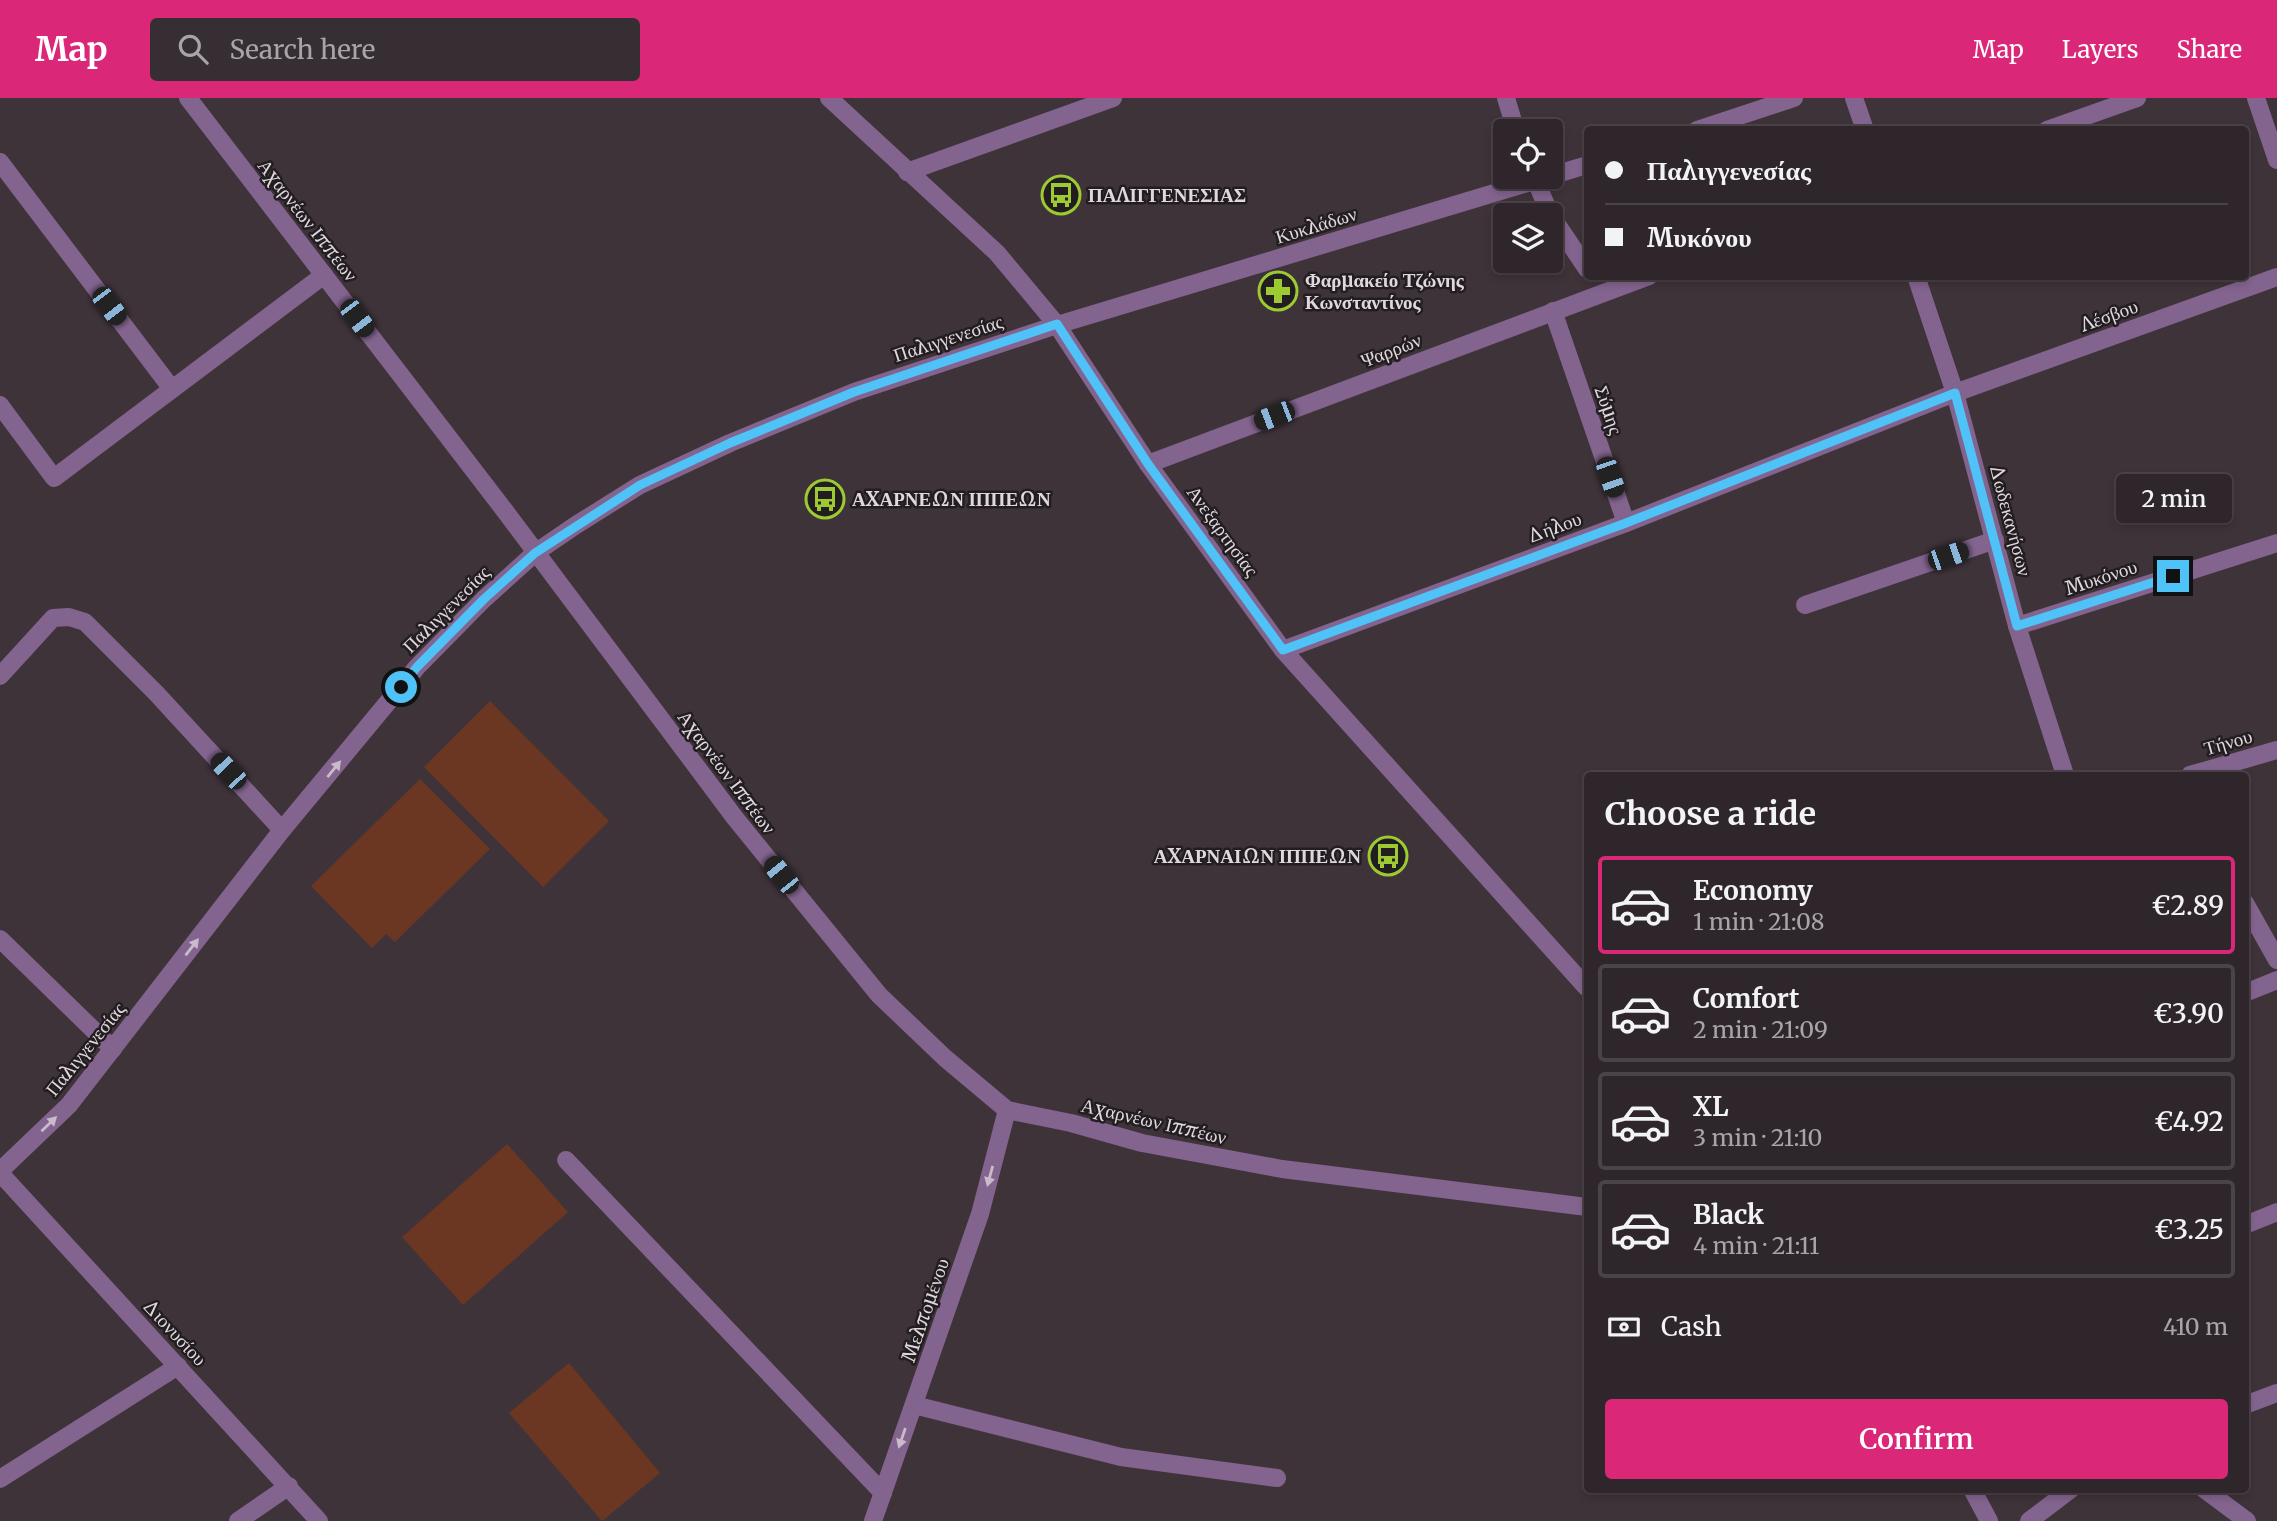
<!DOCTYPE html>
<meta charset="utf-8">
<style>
body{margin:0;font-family:Merriweather,serif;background:#372e34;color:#f1f3f6;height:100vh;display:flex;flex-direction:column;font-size:26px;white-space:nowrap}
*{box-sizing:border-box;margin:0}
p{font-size:23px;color:#a7a5a9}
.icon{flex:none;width:38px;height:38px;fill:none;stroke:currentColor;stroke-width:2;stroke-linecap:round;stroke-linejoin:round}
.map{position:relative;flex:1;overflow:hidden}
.sheet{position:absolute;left:1584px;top:674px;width:665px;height:721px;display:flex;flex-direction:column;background:#2f262c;border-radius:7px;box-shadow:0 4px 10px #0003,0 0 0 2px #4a4348}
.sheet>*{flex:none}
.guide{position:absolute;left:1584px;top:28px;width:665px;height:154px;border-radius:7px;box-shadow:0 4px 10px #0003,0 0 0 2px #4a4348;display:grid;align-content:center;height:154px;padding:0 21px;background:#2f262c}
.fabs{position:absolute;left:1493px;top:21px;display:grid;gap:14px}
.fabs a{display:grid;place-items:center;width:70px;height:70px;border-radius:7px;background:#2f262c;box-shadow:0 4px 10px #0003,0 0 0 2px #4a4348;font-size:35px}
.end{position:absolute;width:32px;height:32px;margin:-16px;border:9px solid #4fc3f7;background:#111;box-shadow:0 0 0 4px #111}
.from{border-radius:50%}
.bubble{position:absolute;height:49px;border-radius:7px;background:#2f262c;box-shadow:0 4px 10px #0003,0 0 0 2px #4a4348;font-size:23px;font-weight:600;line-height:49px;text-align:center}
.car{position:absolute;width:21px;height:42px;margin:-21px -10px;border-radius:9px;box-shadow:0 0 5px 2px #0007;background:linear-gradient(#222 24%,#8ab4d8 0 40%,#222 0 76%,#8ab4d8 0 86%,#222 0)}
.guide b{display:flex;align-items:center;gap:24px;height:66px;font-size:26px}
.guide b+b{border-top:2px solid #4a4348}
.guide i{width:18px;height:18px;background:#f1f3f6}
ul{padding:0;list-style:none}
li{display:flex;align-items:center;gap:21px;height:98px;margin:0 14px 10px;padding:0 7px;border:4px solid #4a4348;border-radius:7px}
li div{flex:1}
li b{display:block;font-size:26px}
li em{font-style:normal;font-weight:600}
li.current{border-color:#db2777}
li>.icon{width:63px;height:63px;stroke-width:1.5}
h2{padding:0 21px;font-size:32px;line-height:84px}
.pay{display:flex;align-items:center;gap:18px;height:77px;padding:0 21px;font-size:26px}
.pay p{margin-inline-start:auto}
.button{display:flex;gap:14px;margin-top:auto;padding:14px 21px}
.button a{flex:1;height:80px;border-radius:7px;background:#db2777;color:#fff;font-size:28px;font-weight:600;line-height:80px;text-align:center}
header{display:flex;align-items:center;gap:42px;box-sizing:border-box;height:98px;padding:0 35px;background:#db2777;color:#fff}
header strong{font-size:33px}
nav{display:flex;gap:38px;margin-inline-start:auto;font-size:24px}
.search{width:490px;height:63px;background:#372e34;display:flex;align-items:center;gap:18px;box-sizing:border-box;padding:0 24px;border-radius:7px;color:#a7a5a9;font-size:26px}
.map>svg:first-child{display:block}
.green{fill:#6b3622}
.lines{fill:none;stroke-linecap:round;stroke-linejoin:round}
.minor{stroke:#83648f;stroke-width:18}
.oneway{fill:#c9bbc9}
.route{stroke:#4fc3f7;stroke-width:9}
.labels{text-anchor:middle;stroke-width:5;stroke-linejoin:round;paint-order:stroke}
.poi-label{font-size:19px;font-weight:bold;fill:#e0d8dc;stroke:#221d20;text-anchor:start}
.street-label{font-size:19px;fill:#e0d8dc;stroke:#221d20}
</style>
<header>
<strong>Map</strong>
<div class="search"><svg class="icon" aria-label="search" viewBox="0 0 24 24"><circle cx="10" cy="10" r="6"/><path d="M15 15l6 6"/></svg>Search here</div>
<nav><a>Map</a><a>Layers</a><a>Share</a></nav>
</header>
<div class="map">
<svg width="2277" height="1423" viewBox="0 0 2277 1423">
<rect width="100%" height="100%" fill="#3f333a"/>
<g class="green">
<path d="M490,603L609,723L543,789L424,669Z"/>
<path d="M420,681L490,751L395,844L386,836L372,850L311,788Z"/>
<path d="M507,1046L568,1114L463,1207L402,1139Z"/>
<path d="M569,1265L660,1375L602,1423L509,1315Z"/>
</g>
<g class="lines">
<g class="minor">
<path d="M188,0L505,413L735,720L879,897L945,960L1007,1012L1071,1025L1142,1045L1282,1071L1587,1109"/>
<path d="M829,0L997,155L1057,227L1148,366L1283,552L1587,890"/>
<path d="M1506,0L1516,33"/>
<path d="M1854,0L1865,32"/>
<path d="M2256,0L2277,62"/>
<path d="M1697,32L1794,0"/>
<path d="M2047,32L2137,0"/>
<path d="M0,64L172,291"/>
<path d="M907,74L1113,0"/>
<path d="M1534,79L1550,116L1587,171"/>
<path d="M1916,178L1955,295L2017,528L2065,677"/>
<path d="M1553,213L1626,425"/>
<path d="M0,307L54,380L324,177"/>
<path d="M1148,366L1649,178"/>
<path d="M1805,507L1995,442"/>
<path d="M2017,528L2277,445"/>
<path d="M1283,552L1626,425L1955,295L2277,179"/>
<path d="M0,578L53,520L69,519L85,524L156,595L282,732"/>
<path d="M2190,677L2277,652"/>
<path d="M2245,805L2277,862"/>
<path d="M0,841L113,951"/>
<path d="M2245,895L2277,882"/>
<path d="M566,1062L883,1395"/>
<path d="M0,1073L69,1007L282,732L417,569L484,501L535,455L576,427L640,387L730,345L854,294L1057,227L1587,67"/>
<path d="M0,1075L319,1423"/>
<path d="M2245,1127L2277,1114"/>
<path d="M2250,1305L2277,1295"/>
<path d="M914,1307L1121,1359L1277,1380"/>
<path d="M0,1381L178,1268"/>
<path d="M1972,1391L1989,1423"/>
<path d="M2204,1391L2247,1423"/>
<path d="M238,1423L289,1388"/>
<path d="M873,1423L980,1116L1007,1012"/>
<path d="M2029,1423L2071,1391"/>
</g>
</g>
<defs><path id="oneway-solid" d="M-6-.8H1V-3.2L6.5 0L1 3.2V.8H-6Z" transform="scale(1.75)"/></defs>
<g class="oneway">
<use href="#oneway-solid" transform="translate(334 671) rotate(-51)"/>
<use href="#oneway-solid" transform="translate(192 849) rotate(-52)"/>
<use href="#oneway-solid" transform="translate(49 1026) rotate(-44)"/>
<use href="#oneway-solid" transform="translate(990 1078) rotate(105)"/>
<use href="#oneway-solid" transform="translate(902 1340) rotate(109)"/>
</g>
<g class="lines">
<path class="route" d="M401,589L417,569L484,501L535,455L640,387L730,345L854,294L1057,226L1148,366L1283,552L1626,425L1955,295L2017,528L2173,478"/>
</g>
<defs>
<symbol id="bus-ring" viewBox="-11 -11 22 22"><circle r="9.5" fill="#221d20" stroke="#9dca31" stroke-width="1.5"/><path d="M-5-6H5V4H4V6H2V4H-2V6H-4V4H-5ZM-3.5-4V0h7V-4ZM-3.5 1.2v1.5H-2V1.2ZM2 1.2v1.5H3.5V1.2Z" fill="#9dca31"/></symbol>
<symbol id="pharmacy-ring" viewBox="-11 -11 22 22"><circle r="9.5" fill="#221d20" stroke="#9dca31" stroke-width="1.5"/><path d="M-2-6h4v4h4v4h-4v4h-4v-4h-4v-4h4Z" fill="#9dca31"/></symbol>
</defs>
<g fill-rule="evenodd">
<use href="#bus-ring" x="1039" y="75" width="44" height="44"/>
<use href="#pharmacy-ring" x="1256" y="171" width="44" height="44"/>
<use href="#bus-ring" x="803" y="379" width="44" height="44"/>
<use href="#bus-ring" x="1366" y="736" width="44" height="44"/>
</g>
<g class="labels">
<g class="poi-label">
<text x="1088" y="104">ΠΑΛΙΓΓΕΝΕΣΙΑΣ</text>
<text x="1305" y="189">Φαρμακείο Τζώνης<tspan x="1305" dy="22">Κωνσταντίνος</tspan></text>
<text x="852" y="408">ΑΧΑΡΝΕΩΝ ΙΠΠΕΩΝ</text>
<text x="1361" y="765" text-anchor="end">ΑΧΑΡΝΑΙΩΝ ΙΠΠΕΩΝ</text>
</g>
<g class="street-label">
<text transform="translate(308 122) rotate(52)" y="7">Αχαρνέων Ιππέων</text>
<text transform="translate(1316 127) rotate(-17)" y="7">Κυκλάδων</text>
<text transform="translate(2109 217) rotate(-20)" y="7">Λέσβου</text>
<text transform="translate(948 240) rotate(-18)" y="7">Παλιγγενεσίας</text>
<text transform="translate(1391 252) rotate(-21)" y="7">Ψαρρών</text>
<text transform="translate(1609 312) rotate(71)" y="7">Σύμης</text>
<text transform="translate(2011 422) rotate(75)" y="7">Δωδεκανήσων</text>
<text transform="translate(1554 429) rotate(-20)" y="7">Δήλου</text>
<text transform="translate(1223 433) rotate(54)" y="7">Ανεξαρτησίας</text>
<text transform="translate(2101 479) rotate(-18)" y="7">Μυκόνου</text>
<text transform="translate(446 511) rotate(-45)" y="7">Παλιγγενεσίας</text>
<text transform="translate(2228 644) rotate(-16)" y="7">Τήνου</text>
<text transform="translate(727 674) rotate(53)" y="7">Αχαρνέων Ιππέων</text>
<text transform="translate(85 951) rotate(-51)" y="7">Παλιγγενεσίας</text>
<text transform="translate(1154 1023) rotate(13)" y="7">Αχαρνέων Ιππέων</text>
<text transform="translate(925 1212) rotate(-71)" y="7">Μελπομένου</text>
<text transform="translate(175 1234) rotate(47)" y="7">Διονυσίου</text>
</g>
</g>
</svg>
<div class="fabs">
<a><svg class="icon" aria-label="locate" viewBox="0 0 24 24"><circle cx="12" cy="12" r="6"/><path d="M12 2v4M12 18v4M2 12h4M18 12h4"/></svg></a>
<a><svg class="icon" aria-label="layers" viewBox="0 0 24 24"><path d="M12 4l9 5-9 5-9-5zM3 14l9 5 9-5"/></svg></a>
</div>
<i class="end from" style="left:401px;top:589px"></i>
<i class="end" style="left:2173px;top:478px"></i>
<div class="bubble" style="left:2116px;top:376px;width:116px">2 min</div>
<i class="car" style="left:109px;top:208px;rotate:143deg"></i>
<i class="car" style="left:357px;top:220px;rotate:143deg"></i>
<i class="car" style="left:1274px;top:318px;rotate:249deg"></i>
<i class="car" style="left:1610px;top:379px;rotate:161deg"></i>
<i class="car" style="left:1948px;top:458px;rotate:71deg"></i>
<i class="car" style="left:228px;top:673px;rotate:317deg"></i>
<i class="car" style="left:781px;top:777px;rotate:321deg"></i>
<div class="guide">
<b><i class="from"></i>Παλιγγενεσίας</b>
<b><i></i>Μυκόνου</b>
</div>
<section class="sheet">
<h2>Choose a ride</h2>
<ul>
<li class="current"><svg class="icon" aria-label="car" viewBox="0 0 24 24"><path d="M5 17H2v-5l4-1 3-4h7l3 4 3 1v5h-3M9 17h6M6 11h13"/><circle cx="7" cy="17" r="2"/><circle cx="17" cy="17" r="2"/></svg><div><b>Economy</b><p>1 min · 21:08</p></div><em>€2.89</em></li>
<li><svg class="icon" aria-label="car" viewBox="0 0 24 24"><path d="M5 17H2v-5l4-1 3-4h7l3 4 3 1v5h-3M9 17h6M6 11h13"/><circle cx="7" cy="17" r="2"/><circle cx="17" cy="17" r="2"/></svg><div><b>Comfort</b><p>2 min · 21:09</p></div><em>€3.90</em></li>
<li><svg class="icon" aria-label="car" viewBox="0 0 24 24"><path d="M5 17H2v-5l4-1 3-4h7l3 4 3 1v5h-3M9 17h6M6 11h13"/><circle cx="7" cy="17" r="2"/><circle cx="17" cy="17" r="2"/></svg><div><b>XL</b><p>3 min · 21:10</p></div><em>€4.92</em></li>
<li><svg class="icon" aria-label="car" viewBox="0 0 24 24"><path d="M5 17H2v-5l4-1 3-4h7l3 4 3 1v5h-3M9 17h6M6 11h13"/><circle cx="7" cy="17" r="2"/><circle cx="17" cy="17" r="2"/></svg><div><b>Black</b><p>4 min · 21:11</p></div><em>€3.25</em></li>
</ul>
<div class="pay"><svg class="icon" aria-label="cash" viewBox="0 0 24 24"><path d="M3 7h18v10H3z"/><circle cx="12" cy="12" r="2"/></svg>Cash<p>410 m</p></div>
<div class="button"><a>Confirm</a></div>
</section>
</div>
